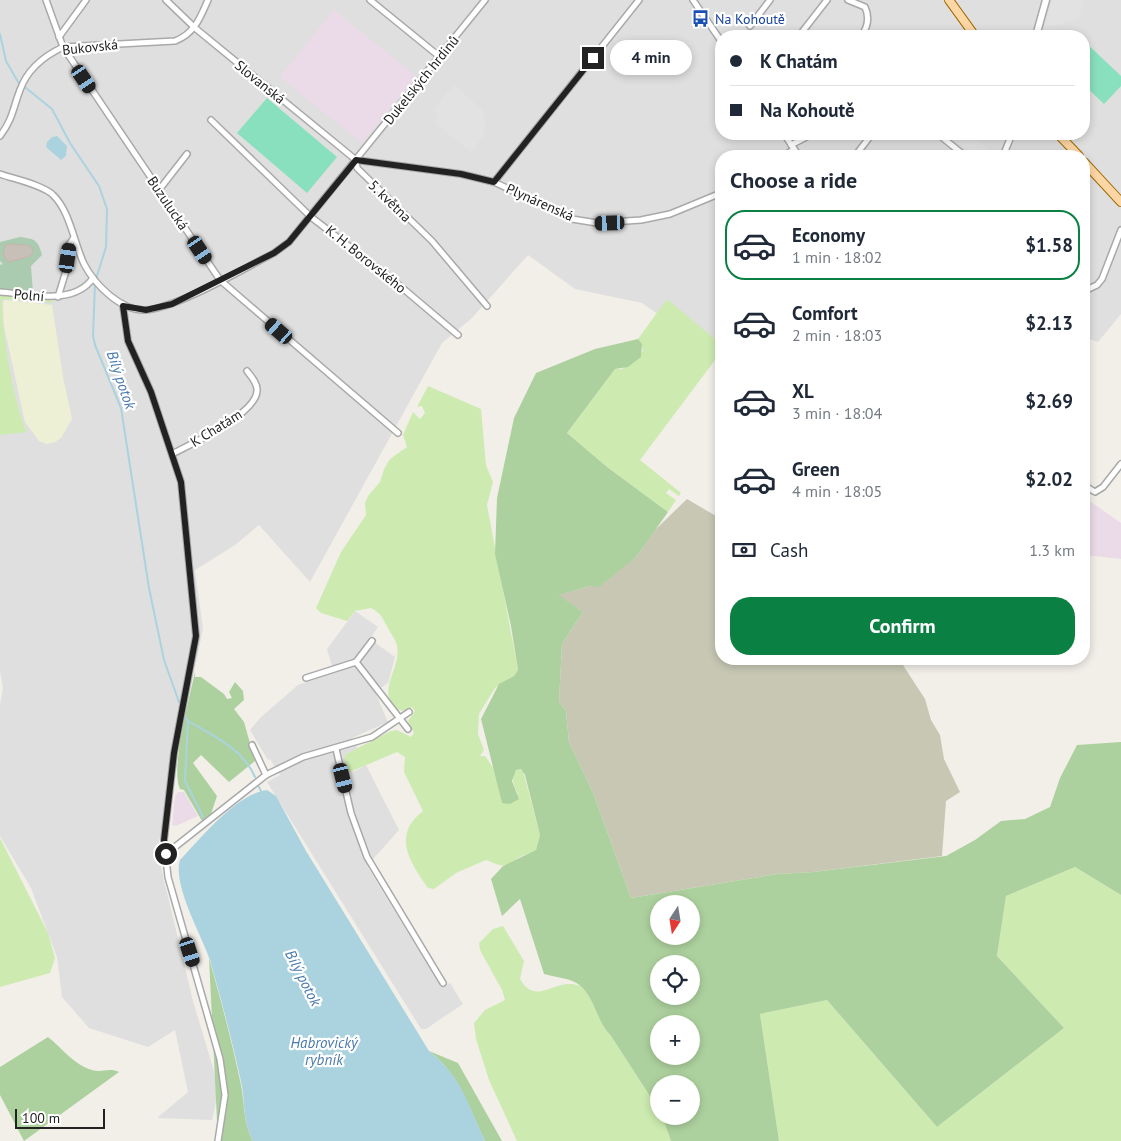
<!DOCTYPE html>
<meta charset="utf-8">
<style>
body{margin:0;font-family:"PT Sans",sans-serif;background:#f6f6f7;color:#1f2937;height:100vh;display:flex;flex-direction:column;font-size:19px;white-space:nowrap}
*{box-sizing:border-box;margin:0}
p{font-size:16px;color:#747a83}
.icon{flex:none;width:28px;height:28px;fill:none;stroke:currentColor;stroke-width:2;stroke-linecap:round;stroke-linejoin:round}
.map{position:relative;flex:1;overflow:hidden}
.sheet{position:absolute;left:715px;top:150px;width:375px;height:515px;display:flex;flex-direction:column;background:#fff;border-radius:20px;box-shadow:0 2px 8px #0003}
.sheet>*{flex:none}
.guide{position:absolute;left:715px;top:30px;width:375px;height:110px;border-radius:20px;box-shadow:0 2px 8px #0003;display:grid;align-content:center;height:110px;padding:0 15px;background:#fff}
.needle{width:32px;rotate:192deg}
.tools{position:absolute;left:650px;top:895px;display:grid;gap:10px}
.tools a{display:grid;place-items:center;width:50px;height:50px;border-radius:50%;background:#fff;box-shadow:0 2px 8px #0003;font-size:25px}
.scale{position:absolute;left:15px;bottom:12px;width:90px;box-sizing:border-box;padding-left:5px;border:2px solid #222;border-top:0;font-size:14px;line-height:18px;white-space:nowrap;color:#222;-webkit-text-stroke:4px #fff;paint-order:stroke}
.end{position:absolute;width:22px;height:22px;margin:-11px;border:6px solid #222;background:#fff;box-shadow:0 0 0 2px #fff}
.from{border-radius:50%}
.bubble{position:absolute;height:35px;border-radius:18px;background:#fff;box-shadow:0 2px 8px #0003;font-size:16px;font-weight:700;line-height:35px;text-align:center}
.car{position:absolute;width:15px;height:30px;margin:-15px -8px;border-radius:6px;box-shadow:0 0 4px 1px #0007;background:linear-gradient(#222 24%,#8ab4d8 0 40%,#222 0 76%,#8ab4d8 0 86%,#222 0)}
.guide b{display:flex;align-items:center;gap:18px;height:48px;font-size:19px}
.guide b+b{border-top:1px solid #e0e1e3}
.guide i{width:12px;height:12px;background:#1f2937}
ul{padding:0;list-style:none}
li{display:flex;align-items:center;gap:15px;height:70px;margin:0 10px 8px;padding:0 5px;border:2px solid transparent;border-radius:20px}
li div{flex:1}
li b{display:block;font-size:19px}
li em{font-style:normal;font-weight:700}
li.selected{border-color:#0b8043}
li>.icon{width:45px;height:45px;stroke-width:1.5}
h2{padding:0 15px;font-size:22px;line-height:60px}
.pay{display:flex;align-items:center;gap:12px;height:55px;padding:0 15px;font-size:19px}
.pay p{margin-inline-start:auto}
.primary-button{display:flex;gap:10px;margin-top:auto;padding:10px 15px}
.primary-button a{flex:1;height:58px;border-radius:20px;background:#0b8043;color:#fff;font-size:20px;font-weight:700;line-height:58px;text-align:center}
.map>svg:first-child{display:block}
.residential{fill:#e0dfdf;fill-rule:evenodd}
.industrial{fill:#ebdbe8}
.construction{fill:#c7c7b4}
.farmland{fill:#eef0d5}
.grass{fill:#cdebb0}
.forest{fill:#add19e;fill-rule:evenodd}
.cemetery{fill:#aacbaf}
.pitch{fill:#88e0be}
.parking{fill:#e2e2e2}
.water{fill:#aad3df}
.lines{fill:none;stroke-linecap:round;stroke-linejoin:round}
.stream{stroke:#aad3df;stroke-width:2}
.building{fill:#c7bfb8;stroke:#c4b6ab}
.minor-casing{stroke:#a9a9a9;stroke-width:8}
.tertiary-casing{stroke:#a9a9a9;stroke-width:9}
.primary-casing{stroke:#a06b00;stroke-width:10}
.minor{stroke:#fff;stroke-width:5}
.tertiary{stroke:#fff;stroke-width:6}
.primary{stroke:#fcd6a4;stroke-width:8}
.route{stroke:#222;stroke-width:6}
.labels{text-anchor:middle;stroke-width:4.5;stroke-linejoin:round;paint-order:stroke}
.transit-label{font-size:14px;fill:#164399;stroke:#fff;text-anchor:start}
.street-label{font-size:14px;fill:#222;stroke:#fff}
.water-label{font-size:15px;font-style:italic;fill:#4a7aab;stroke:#fff}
</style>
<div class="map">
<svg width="1121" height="1141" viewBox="0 0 1121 1141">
<rect width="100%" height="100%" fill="#f2efe9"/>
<g class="residential">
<path d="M0,0H1121V314L1098,342L1084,337V156H721V358L642,303L575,289L528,255L472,318L442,343L310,582L259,525L235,545L195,570L203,629L157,851L193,1001L219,1088L212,1120L157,1118L188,1092L175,1030L148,1047L89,1028L62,997L57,957L48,933L31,888L0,836V705L3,688L0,671ZM721,36H1084V134H721Z"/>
<path d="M355,611L378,627L370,639L395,657L388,683L375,692L388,722L352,738L358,749L346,754L353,772L366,765L399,830L367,866L441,987L450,983L463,1004L426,1029H421L267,782L280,775L270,759L268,760L250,730L260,718L298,685L334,673L327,649Z"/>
</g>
<g class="industrial">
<path d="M334,10L416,76L362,143L280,77Z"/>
<path d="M1084,497L1121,523V559L1084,555Z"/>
<path d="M178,792H184L198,816L176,826L172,825L175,796Z"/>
</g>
<path class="construction" d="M687,499L721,519V659H899L925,699L931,720L940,735L944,759L960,792L946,801L942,856L813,872L777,874L631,898L594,795L569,742L566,711L559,702L562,644L583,612L558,595L590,586L637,556L655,530Z"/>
<path class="farmland" d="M5,300L52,305L63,377L72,419L61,438L55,442L47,444L39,441L25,422L4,326L3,302Z"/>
<g class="grass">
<path d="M0,295L50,299L54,303L2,299C0,325 15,408 27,432L0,435Z"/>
<path d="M667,299L721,344V352L640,460L681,493L679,496L669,489L666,493L676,500L668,512L607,467L567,433L615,369H622L643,351L638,339Z"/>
<path d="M428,386L481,409L486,465L493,482L487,505L518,670L514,676L495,688L479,714L478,734L484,750L480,756H485L496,772L502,803L518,794C513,785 511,779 516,770L520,769L523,771L540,835L536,850C530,854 524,854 518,858C502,868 504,867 486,860L456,873L434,889L428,888C409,861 392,835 423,811L404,772L405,757L397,752L350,772C346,768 343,759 346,754L391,731L397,730L411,737L414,733L408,721L415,711L412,707L405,711L397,710C375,690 402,668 397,646C396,640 391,634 388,628C382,618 382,614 371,608L355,611L347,621L321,613L316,608L341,552L366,515L365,503L368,496L380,482L384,469L390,459L407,447L403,435L413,412L420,419L425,413L422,406L417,407Z"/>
<path d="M0,838L48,933L55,958L50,973L0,987Z"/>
<path d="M1075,867L1121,895V1141H779L760,1014L827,1000L937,1127L1064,1028L997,956L1006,896Z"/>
<path d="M503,926L524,961L520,979C537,1008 555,976 580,986C592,992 599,1024 611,1036L659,1110V1116H662L671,1141H517L489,1080L476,1039L474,1023L485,1010L505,1000L502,990L480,950L479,943L493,929Z"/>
</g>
<g class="forest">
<path d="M638,339L642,344L641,357L628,367L615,369L567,433L607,467L668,512L637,556L599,587L590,586L559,595L583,612L562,644L559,702L566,711L569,742L594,795L631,898L777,874L813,872L946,856L975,840L1001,821L1025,819L1050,807L1060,778L1077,745L1121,742V895L1075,867L1006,896L997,956L1064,1028L937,1127L827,1000L760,1014L779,1141H671L662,1116H691V1084H659V1110L611,1036C596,1021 595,996 578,984C570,978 554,977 544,974L520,899L502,916L491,879L503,866L536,850L540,835L525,775L521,769L516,770L512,781L519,799L510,804L502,803L481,719L499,684L514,676L518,670L511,626L495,554L497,498L514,418L536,373L595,349ZM659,904H691V936H659ZM659,964H691V996H659ZM659,1024H691V1056H659Z"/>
<path d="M195,672V677H201L224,694L227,699L232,698L229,692L235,682L243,691L244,700L234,709L244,722L255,761L229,782L201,755L193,763L217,796L211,814L202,821L184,790L180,789C170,770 190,696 195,672Z"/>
<path d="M209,958C221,1000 232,1042 241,1085C245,1105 243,1123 253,1141H218Z"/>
<path d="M48,1037C62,1048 74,1065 92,1070C102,1073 109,1067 119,1072L24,1141L0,1095V1067Z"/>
<path d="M429,1051L458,1063L502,1141H485C468,1106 461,1076 429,1051Z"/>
</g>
<path class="cemetery" d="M20,237C34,239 38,239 42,255L31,266L33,293L0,290V265L3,264L0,261V242Z"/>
<g class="pitch">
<path d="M1084,41L1121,76V86L1104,104L1084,85Z"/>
<path d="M267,98L337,157L307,193L237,133Z"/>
</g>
<g class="parking">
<path d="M1052,0H1083L1079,19L1045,27Z"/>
<path d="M454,84L482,110L485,121L483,137L471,152L434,123L439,115L433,110Z"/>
<path d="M959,134H969L996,156H974L954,140Z"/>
</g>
<g class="water">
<path d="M57,136L67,146L66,156L61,160L46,147L47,142L52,137Z"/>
<path d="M267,790L276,796L306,851L429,1051C462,1077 468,1105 485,1141H253C243,1123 245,1105 242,1086C233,1044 222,1002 210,960C202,936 172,884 180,860C201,838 236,794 267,790Z"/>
</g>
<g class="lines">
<g class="stream">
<path d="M0,34L6,61L18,82"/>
<path d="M26,88L52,109L70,143L99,186L107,209L106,247L96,279"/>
<path d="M95,284L93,336L95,345L121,408L149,588L164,660L179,702"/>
<path d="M185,717L188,721L185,781L203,817"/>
<path d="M188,721C214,736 243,749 255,777"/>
<path d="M259,787L261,791"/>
</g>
</g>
<path class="building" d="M6,244L26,245L32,247L33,253L28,257L8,262L3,254Z"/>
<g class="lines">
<defs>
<g id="minor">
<path d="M46,0L63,47L220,280L398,433"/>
<path d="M166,0L195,28L356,160"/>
<path d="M370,0L440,57"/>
<path d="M693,0L721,41"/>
<path d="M848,0L865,7C870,18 868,27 861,36"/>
<path d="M750,26L770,0"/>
<path d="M799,36L827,0"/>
<path d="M59,37L86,0"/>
<path d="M211,120L311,217L393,280L458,335"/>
<path d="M784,134L799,156"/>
<path d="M938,134L965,156"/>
<path d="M0,136C13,119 13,108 20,90C27,70 44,56 63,47L175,41C195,33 200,18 208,0"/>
<path d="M791,145L812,134"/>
<path d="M784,156L794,149"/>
<path d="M855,156L872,134"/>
<path d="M1003,156L1012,134"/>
<path d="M356,160L461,174L494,182L572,219L597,223L641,220L670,214L721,193"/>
<path d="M356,160L357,168L432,241L487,306"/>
<path d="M0,174C14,179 43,185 53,195C70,211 74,243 84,264C95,285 121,311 145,310C177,308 243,269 274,253L289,242L485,0"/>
<path d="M494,182L639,0"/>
<path d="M159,190L187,154"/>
<path d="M1084,291L1097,285L1102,279L1121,230"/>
<path d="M0,292C29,294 74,306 93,278"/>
<path d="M58,297L66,271L69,245L73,239"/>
<path d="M123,306L128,341L151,392L181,482L196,636L174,753L164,840L168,877L220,1059L225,1095L218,1141"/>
<path d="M172,454C191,444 256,414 257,391C258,384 251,376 247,371"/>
<path d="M1084,485L1095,492L1103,487L1121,464"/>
<path d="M356,662L408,729"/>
<path d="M306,678L356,662L372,641"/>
<path d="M336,749L351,813L367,857L443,983"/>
<path d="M266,775L303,757L372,737L409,712"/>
<path d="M166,854L266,775L252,745"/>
</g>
<path id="tertiary" d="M1036,36L1046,0"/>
<g id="primary">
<path d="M949,0L975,36"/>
<path d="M1058,134L1079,156"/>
<path d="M1084,162L1121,202"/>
</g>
</defs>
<use href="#minor" class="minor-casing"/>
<use href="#tertiary" class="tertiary-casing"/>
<use href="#primary" class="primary-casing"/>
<use href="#minor" class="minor"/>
<use href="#tertiary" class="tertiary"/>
<use href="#primary" class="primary"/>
</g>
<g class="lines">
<path class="route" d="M166,854L164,840L174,753L196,636L181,482L151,392L128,341L123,306L146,310L172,304L274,253L289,242L356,160L461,174L494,182L593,58"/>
</g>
<defs>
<symbol id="bus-bare" viewBox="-9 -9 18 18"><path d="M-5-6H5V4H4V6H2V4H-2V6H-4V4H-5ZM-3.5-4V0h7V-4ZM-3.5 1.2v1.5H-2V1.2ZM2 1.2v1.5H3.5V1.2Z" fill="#1a4fb4" stroke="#fff" stroke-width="2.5" paint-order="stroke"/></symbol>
</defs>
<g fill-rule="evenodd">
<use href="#bus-bare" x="688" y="6" width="25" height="25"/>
</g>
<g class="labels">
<g class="transit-label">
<text x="715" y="24">Na Kohoutě</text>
</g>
<g class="street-label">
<text transform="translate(90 47) rotate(-6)" y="5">Bukovská</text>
<text transform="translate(421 80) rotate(-51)" y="5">Dukelských hrdinů</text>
<text transform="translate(260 82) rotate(39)" y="5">Slovanská</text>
<text transform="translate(390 201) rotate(44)" y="5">5. května</text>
<text transform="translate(540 202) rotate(24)" y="5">Plynárenská</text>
<text transform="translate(168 203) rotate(56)" y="5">Buzulucká</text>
<text transform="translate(366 259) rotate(39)" y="5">K. H. Borovského</text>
<text transform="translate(29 295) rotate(5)" y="5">Polní</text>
<text transform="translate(216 428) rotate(-32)" y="5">K Chatám</text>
</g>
<g class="water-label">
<text transform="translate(121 380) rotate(71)" y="5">Bílý potok</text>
<text transform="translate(303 978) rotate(63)" y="5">Bílý potok</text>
<text x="324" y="1048">Habrovický<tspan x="324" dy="17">rybník</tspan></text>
</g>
</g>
</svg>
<div class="tools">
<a><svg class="needle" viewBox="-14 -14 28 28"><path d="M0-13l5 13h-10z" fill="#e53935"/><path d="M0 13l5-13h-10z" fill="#747a83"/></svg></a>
<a><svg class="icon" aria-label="locate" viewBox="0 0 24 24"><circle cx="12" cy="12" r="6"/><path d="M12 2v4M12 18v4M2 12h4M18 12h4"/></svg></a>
<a>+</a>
<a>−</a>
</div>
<div class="scale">100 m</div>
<i class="end from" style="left:166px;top:854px"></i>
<i class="end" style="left:593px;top:58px"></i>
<div class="bubble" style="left:610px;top:40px;width:82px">4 min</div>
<i class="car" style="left:84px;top:79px;rotate:146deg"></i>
<i class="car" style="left:610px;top:223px;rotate:268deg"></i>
<i class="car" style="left:200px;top:250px;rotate:146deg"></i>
<i class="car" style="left:68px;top:258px;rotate:8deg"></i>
<i class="car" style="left:279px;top:331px;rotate:311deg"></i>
<i class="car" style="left:343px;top:778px;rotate:166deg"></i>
<i class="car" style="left:190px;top:952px;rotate:162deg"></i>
<div class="guide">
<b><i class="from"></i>K Chatám</b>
<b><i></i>Na Kohoutě</b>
</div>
<section class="sheet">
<h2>Choose a ride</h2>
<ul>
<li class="selected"><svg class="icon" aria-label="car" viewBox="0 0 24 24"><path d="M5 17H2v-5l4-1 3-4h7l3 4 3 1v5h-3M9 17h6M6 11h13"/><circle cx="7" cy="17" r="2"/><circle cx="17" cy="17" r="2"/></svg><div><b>Economy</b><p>1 min · 18:02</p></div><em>$1.58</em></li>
<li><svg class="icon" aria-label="car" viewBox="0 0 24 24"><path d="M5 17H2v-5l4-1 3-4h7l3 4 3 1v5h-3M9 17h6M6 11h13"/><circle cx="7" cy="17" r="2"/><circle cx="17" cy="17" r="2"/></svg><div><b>Comfort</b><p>2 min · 18:03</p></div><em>$2.13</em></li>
<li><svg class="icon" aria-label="car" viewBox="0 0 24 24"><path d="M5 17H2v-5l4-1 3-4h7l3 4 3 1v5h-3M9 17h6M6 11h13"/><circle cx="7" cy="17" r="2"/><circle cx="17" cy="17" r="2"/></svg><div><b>XL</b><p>3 min · 18:04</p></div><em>$2.69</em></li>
<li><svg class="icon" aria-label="car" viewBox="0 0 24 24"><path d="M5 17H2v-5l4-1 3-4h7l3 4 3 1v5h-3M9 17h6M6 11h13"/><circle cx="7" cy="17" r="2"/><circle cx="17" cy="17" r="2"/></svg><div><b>Green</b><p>4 min · 18:05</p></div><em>$2.02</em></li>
</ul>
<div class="pay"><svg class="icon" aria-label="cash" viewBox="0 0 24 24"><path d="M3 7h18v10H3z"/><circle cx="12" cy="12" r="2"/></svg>Cash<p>1.3 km</p></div>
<div class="primary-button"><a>Confirm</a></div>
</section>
</div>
